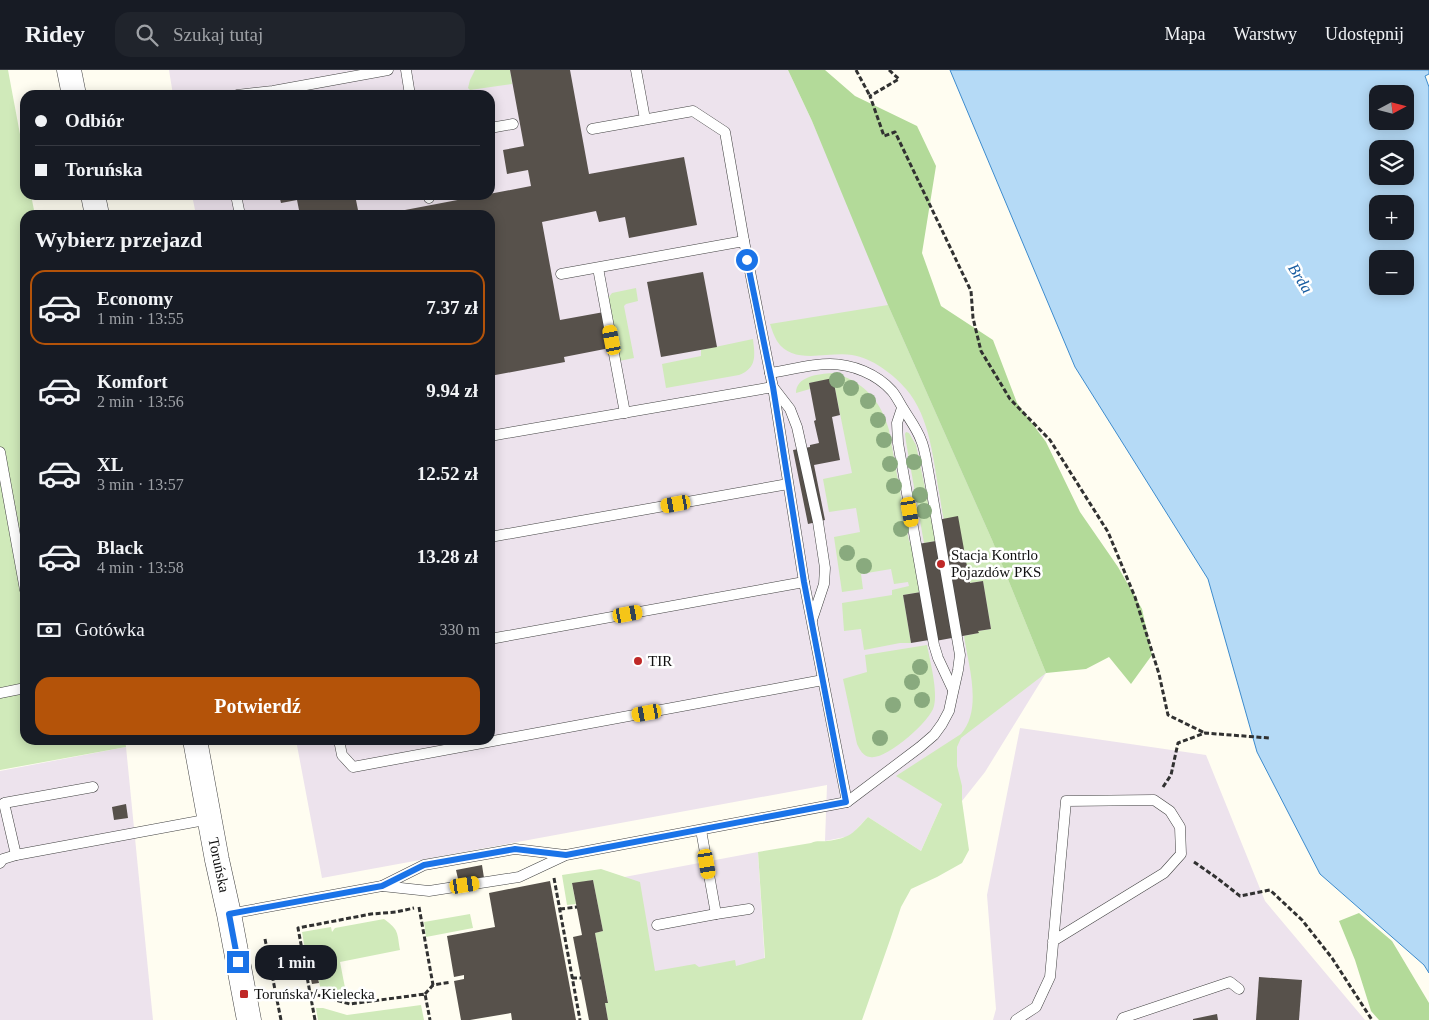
<!DOCTYPE html>
<html lang="pl">
<meta charset="utf-8">
<style>
body{margin:0;font-family:Georgia,serif;background:#20242c;color:#f1f3f6;height:100vh;display:flex;flex-direction:column;font-size:19px;white-space:nowrap}
*{box-sizing:border-box;margin:0}
p{font-size:16px;color:#9ea1a6}
.icon{flex:none;width:28px;height:28px;fill:none;stroke:currentColor;stroke-width:2;stroke-linecap:round;stroke-linejoin:round}
.map{position:relative;flex:1;overflow:hidden}
.sheet{position:absolute;left:20px;top:140px;width:475px;height:535px;display:flex;flex-direction:column;background:#171b24;border-radius:15px;box-shadow:0 2px 12px #0003}
.sheet>*{flex:none}
.banner{position:absolute;left:20px;top:20px;width:475px;height:110px;border-radius:15px;box-shadow:0 2px 12px #0003;display:grid;align-content:center;height:110px;padding:0 15px;background:#171b24}
.needle{width:32px;rotate:83deg}
.controls{position:absolute;left:1369px;top:15px;display:grid;gap:10px}
.controls a{display:grid;place-items:center;width:45px;height:45px;border-radius:10px;background:#171b24;box-shadow:0 2px 12px #0003;font-size:25px}
.end{position:absolute;width:22px;height:22px;margin:-11px;border:6px solid #1a73e8;background:#fff;box-shadow:0 0 0 2px #fff}
.from{border-radius:50%}
.bubble{position:absolute;height:35px;border-radius:15px;background:#171b24;box-shadow:0 2px 12px #0003;font-size:16px;font-weight:700;line-height:35px;text-align:center}
.car{position:absolute;width:15px;height:30px;margin:-15px -8px;border-radius:6px;box-shadow:0 0 4px 1px #0007;background:linear-gradient(#f5c518 24%,#345 0 40%,#f5c518 0 76%,#345 0 86%,#f5c518 0)}
.banner b{display:flex;align-items:center;gap:18px;height:48px;font-size:19px}
.banner b+b{border-top:1px solid #363941}
.banner i{width:12px;height:12px;background:#f1f3f6}
ul{padding:0;list-style:none}
li{display:flex;align-items:center;gap:15px;height:75px;margin:0 10px 8px;padding:0 5px;border:2px solid transparent;border-radius:15px}
li div{flex:1}
li b{display:block;font-size:19px}
li em{font-style:normal;font-weight:700}
li.active{border-color:#b45309}
li>.icon{width:45px;height:45px;stroke-width:1.5}
h2{padding:0 15px;font-size:22px;line-height:60px}
.pay{display:flex;align-items:center;gap:12px;height:55px;padding:0 15px;font-size:19px}
.pay p{margin-inline-start:auto}
.primary-button{display:flex;gap:10px;margin-top:auto;padding:10px 15px}
.primary-button a{flex:1;height:58px;border-radius:15px;background:#b45309;color:#fff;font-size:20px;font-weight:700;line-height:58px;text-align:center}
header{display:flex;align-items:center;gap:30px;box-sizing:border-box;height:70px;padding:0 25px;background:#171b24;border-bottom:1px solid #363941}
header strong{font-size:24px}
nav{display:flex;gap:28px;margin-inline-start:auto;font-size:18px}
.search{width:350px;height:45px;background:#20242c;display:flex;align-items:center;gap:12px;box-sizing:border-box;padding:0 18px;border-radius:15px;color:#9ea1a6;font-size:19px}
.map>svg:first-child{display:block}
.industrial{fill:#ede3ed}
.green{fill:#d0eaba}
.forest{fill:#b3da99}
.water{fill:#b5daf6;stroke:#3d8bcd;fill-rule:evenodd}
.building{fill:#57514b}
.lines{fill:none;stroke-linecap:round;stroke-linejoin:round}
.service-casing{stroke:#424242;stroke-width:11}
.tertiary-casing{stroke:#424242;stroke-width:25}
.path{stroke:#313131;stroke-width:3;stroke-dasharray:5 2.5;stroke-linecap:butt}
.service{stroke:#fff;stroke-width:10}
.tertiary{stroke:#fff;stroke-width:24}
.tree{fill:#89aa7e}
.route{stroke:#1a73e8;stroke-width:6}
.poi-dot{fill:#bf2827;stroke:#fff;stroke-width:2}
.labels{text-anchor:middle;stroke-width:5;stroke-linejoin:round;paint-order:stroke}
.poi-label{font-size:15px;fill:#0f0f0f;stroke:#fff;text-anchor:start}
.street-label{font-size:15px;fill:#0f0f0f;stroke:#fff}
.water-label{font-size:16px;font-style:italic;fill:#185da1;stroke:#fff}
</style>
<header>
<strong>Ridey</strong>
<div class="search"><svg class="icon" aria-label="search" viewBox="0 0 24 24"><circle cx="10" cy="10" r="6"/><path d="M15 15l6 6"/></svg>Szukaj tutaj</div>
<nav><a>Mapa</a><a>Warstwy</a><a>Udostępnij</a></nav>
</header>
<div class="map">
<svg width="1429" height="950" viewBox="0 0 1429 950">
<rect width="100%" height="100%" fill="#fffdf1"/>
<g class="industrial">
<path d="M169,0H788L812,51L992,470L1046,603L985,702L962,731L942,734L921,781L868,747L850,766L825,771L827,715L322,808L296,670H490V145H196L192,125H490V25H173Z"/>
<path d="M1020,658L1206,685L1265,831L1365,950H993L996,939L987,825Z"/>
<path d="M126,677L153,950H0V701Z"/>
<path d="M758,782L765,894L626,947L603,811Z"/>
</g>
<g class="green">
<path d="M0,0H8L25,91V125H31L35,145H25V670H125L126,677L0,700Z"/>
<path d="M475,0H510L512,14L470,20L468,18L470,10Z"/>
<path d="M636,218L638,231L626,234L624,236L634,288L619,291L609,233V227L612,223Z"/>
<path d="M888,235L992,470L1046,603L961,668L957,677V696L962,716V731L969,780L962,793L937,807L911,819L901,837L890,870L862,950H608L605,933L608,932L595,863L603,861L593,810L572,814L576,834L567,835L562,805L601,799L640,812L655,901L695,894L699,897L735,890L736,896L765,888L758,782L811,773C818,770 821,772 827,771C851,768 853,763 868,747L921,781L942,734L896,706L961,664C983,639 968,594 964,566L978,563V561L991,559L983,511L970,513C961,492 951,471 944,450C942,442 941,434 940,427C933,391 931,348 906,319C893,304 872,288 852,285C828,281 793,296 777,271C774,266 772,260 770,254Z"/>
<path d="M753,269C755,286 757,298 739,305L666,318L662,294L701,286V280Z"/>
<path d="M832,303C863,310 881,331 889,360L909,471L912,475L921,522L903,525L911,573H900L864,580L861,559L844,561L842,533L892,525V520L909,516L908,512L894,514L891,499L861,504L863,519L842,522L834,467L860,462L856,438L829,442L823,409L852,403L833,309L809,313L810,319L796,323C796,306 819,304 832,303Z"/>
<path d="M906,362L909,363L916,375L936,471L924,473L906,372L905,364Z"/>
<path d="M927,575C930,591 938,621 934,636C931,651 885,691 870,687C863,686 860,680 857,674L843,609L867,602L865,585Z"/>
<path d="M470,844L473,858L426,867L424,852Z"/>
<path d="M384,849C399,860 397,862 400,880L340,892L347,928L344,929L324,923L320,916L316,896L308,897L302,862L331,857L332,862L335,858Z"/>
<path d="M421,935L424,950H318L316,938H323L347,945Z"/>
</g>
<g class="forest">
<path d="M788,0H825L855,26L917,56L936,96L922,183L941,236L993,270L1017,333L1046,372L1080,442L1118,497L1142,539L1152,585L1131,614L1109,587L1086,599L1046,603L992,470L888,235L812,51Z"/>
<path d="M1359,843L1392,871L1429,933V950H1379L1371,941L1355,890L1339,851Z"/>
</g>
<path class="water" d="M950,0H1429V4L1425,6L1429,17V903L1424,895L1320,804L1257,682L1208,509L1075,297ZM1378,24H1405V51H1378ZM1378,79H1405V106H1378ZM1378,134H1405V161H1378ZM1378,189H1405V216H1378Z"/>
<g class="building">
<path d="M510,0H570L589,104L684,87L697,155L629,168L625,147L599,152L596,141L542,152L560,250L604,242L610,278L564,287L565,292L490,306V145L384,144L531,116L528,100L507,104L503,80L524,76Z"/>
<path d="M279,125H355L359,145H300L297,130L281,133Z"/>
<path d="M703,202L717,277L661,287L647,212Z"/>
<path d="M833,308L840,345L832,347L840,390L814,395L825,450L808,454L793,380L810,377V375L819,373L814,351L816,350L809,313Z"/>
<path d="M958,446L970,513L983,511L991,559L978,561L979,563L930,572L929,570L911,573L903,525L921,522L912,475L936,471L932,451Z"/>
<path d="M126,734L128,748L114,750L112,737Z"/>
<path d="M482,795L484,808L459,813L456,800Z"/>
<path d="M593,810L603,861L595,863L608,933H605L608,950H589L573,867L582,865L572,813Z"/>
<path d="M550,811L576,950H512L511,943L470,950H461L454,911L464,909V905L454,907L447,866L495,857L489,823Z"/>
<path d="M317,904L319,913L312,914L310,905Z"/>
<path d="M1259,907L1302,910L1299,950H1256Z"/>
<path d="M1217,944L1218,950H1193V949Z"/>
</g>
<g class="lines">
<defs>
<g id="service">
<path d="M406,0L410,25"/>
<path d="M636,0L645,49"/>
<path d="M237,25L273,21L388,0"/>
<path d="M490,58L513,54"/>
<path d="M592,59L693,41L725,62L744,171"/>
<path d="M236,125L240,145"/>
<path d="M428,125L429,128"/>
<path d="M598,198L625,343"/>
<path d="M561,204L744,171L770,303"/>
<path d="M902,338L897,353L898,373L934,575L938,588L953,620"/>
<path d="M0,382L25,520"/>
<path d="M490,467L788,414"/>
<path d="M812,550L824,514L825,498L818,452L797,357L790,339L773,317L770,303C790,300 810,294 830,294C852,294 877,304 892,321C897,327 900,334 904,340C910,350 917,359 921,370C925,379 926,390 928,400L960,585L958,600L952,627L949,641L942,654L934,665L920,677L847,732"/>
<path d="M490,569L804,512"/>
<path d="M0,623L25,618"/>
<path d="M339,670L342,685L353,697L823,610"/>
<path d="M701,760L716,844L749,839"/>
<path d="M16,785L4,733L93,717"/>
<path d="M0,793L3,789L16,785L210,749"/>
<path d="M382,816L429,821L519,807L566,785L847,732L804,512L773,317L490,366"/>
<path d="M229,844L382,816L424,795L515,779L565,785"/>
<path d="M657,855L716,844"/>
<path d="M1016,950L1036,937L1050,907L1066,731L1154,730L1170,741L1180,757L1181,784L1164,803L1053,871"/>
<path d="M1122,950L1123,948L1230,912L1239,919"/>
</g>
<g id="tertiary">
<path d="M69,0L74,25"/>
<path d="M93,125L97,145"/>
<path d="M195,670L217,790L229,844L249,950"/>
</g>
</defs>
<use href="#service" class="service-casing"/>
<use href="#tertiary" class="tertiary-casing"/>
<g class="path">
<path d="M856,0L870,26"/>
<path d="M889,0L899,9L870,26L884,66L895,62L971,221L973,248L981,281L1010,329L1050,370L1108,462L1135,527L1159,604L1168,645L1205,663"/>
<path d="M1163,717L1171,705L1178,673L1205,663L1269,668"/>
<path d="M1194,792L1217,808L1240,826L1270,820L1302,850L1332,888L1372,950"/>
<path d="M554,808L580,950"/>
<path d="M419,837L433,915L451,912"/>
<path d="M560,839L577,837"/>
<path d="M265,869L277,930"/>
<path d="M572,908H581"/>
<path d="M425,924L433,915"/>
<path d="M281,950L277,930L310,923L350,934L425,924L430,950"/>
<path d="M315,950L298,858L371,844L396,842L414,838"/>
</g>
<use href="#service" class="service"/>
<use href="#tertiary" class="tertiary"/>
</g>
<g class="tree">
<circle cx="837" cy="310" r="8"/>
<circle cx="851" cy="318" r="8"/>
<circle cx="868" cy="331" r="8"/>
<circle cx="878" cy="350" r="8"/>
<circle cx="884" cy="370" r="8"/>
<circle cx="914" cy="392" r="8"/>
<circle cx="890" cy="394" r="8"/>
<circle cx="894" cy="416" r="8"/>
<circle cx="920" cy="425" r="8"/>
<circle cx="924" cy="441" r="8"/>
<circle cx="901" cy="459" r="8"/>
<circle cx="847" cy="483" r="8"/>
<circle cx="864" cy="496" r="8"/>
<circle cx="920" cy="597" r="8"/>
<circle cx="912" cy="612" r="8"/>
<circle cx="922" cy="630" r="8"/>
<circle cx="893" cy="635" r="8"/>
<circle cx="880" cy="668" r="8"/>
</g>
<g class="lines">
<path class="route" d="M238,892L229,844L382,816L424,795L515,779L566,785L846,732L804,512L773,317L747,190"/>
</g>
<g class="poi-dot">
<circle cx="941" cy="494" r="5"/>
<circle cx="638" cy="591" r="5"/>
<rect x="239" y="919" width="10" height="10" rx="2.5"/>
</g>
<g class="labels">
<g class="poi-label">
<text x="951" y="490">Stacja Kontrlo<tspan x="951" dy="17">Pojazdów PKS</tspan></text>
<text x="648" y="596">TIR</text>
<text x="254" y="929">Toruńska / Kielecka</text>
</g>
<g class="street-label">
<text transform="translate(219 795) rotate(78)" y="5">Toruńska</text>
</g>
<g class="water-label">
<text transform="translate(1301 208) rotate(58)" y="6">Brda</text>
</g>
</g>
</svg>
<div class="controls">
<a><svg class="needle" viewBox="-14 -14 28 28"><path d="M0-13l5 13h-10z" fill="#e53935"/><path d="M0 13l5-13h-10z" fill="#9ea1a6"/></svg></a>
<a><svg class="icon" aria-label="layers" viewBox="0 0 24 24"><path d="M12 4l9 5-9 5-9-5zM3 14l9 5 9-5"/></svg></a>
<a>+</a>
<a>−</a>
</div>
<i class="end from" style="left:747px;top:190px"></i>
<i class="end" style="left:238px;top:892px"></i>
<div class="bubble" style="left:255px;top:875px;width:82px">1 min</div>
<i class="car" style="left:612px;top:270px;rotate:349deg"></i>
<i class="car" style="left:676px;top:434px;rotate:260deg"></i>
<i class="car" style="left:910px;top:442px;rotate:170deg"></i>
<i class="car" style="left:628px;top:544px;rotate:80deg"></i>
<i class="car" style="left:647px;top:643px;rotate:260deg"></i>
<i class="car" style="left:707px;top:794px;rotate:170deg"></i>
<i class="car" style="left:465px;top:815px;rotate:81deg"></i>
<div class="banner">
<b><i class="from"></i>Odbiór</b>
<b><i></i>Toruńska</b>
</div>
<section class="sheet">
<h2>Wybierz przejazd</h2>
<ul>
<li class="active"><svg class="icon" aria-label="car" viewBox="0 0 24 24"><path d="M5 17H2v-5l4-1 3-4h7l3 4 3 1v5h-3M9 17h6M6 11h13"/><circle cx="7" cy="17" r="2"/><circle cx="17" cy="17" r="2"/></svg><div><b>Economy</b><p>1 min · 13:55</p></div><em>7.37 zł</em></li>
<li><svg class="icon" aria-label="car" viewBox="0 0 24 24"><path d="M5 17H2v-5l4-1 3-4h7l3 4 3 1v5h-3M9 17h6M6 11h13"/><circle cx="7" cy="17" r="2"/><circle cx="17" cy="17" r="2"/></svg><div><b>Komfort</b><p>2 min · 13:56</p></div><em>9.94 zł</em></li>
<li><svg class="icon" aria-label="car" viewBox="0 0 24 24"><path d="M5 17H2v-5l4-1 3-4h7l3 4 3 1v5h-3M9 17h6M6 11h13"/><circle cx="7" cy="17" r="2"/><circle cx="17" cy="17" r="2"/></svg><div><b>XL</b><p>3 min · 13:57</p></div><em>12.52 zł</em></li>
<li><svg class="icon" aria-label="car" viewBox="0 0 24 24"><path d="M5 17H2v-5l4-1 3-4h7l3 4 3 1v5h-3M9 17h6M6 11h13"/><circle cx="7" cy="17" r="2"/><circle cx="17" cy="17" r="2"/></svg><div><b>Black</b><p>4 min · 13:58</p></div><em>13.28 zł</em></li>
</ul>
<div class="pay"><svg class="icon" aria-label="cash" viewBox="0 0 24 24"><path d="M3 7h18v10H3z"/><circle cx="12" cy="12" r="2"/></svg>Gotówka<p>330 m</p></div>
<div class="primary-button"><a>Potwierdź</a></div>
</section>
</div>
